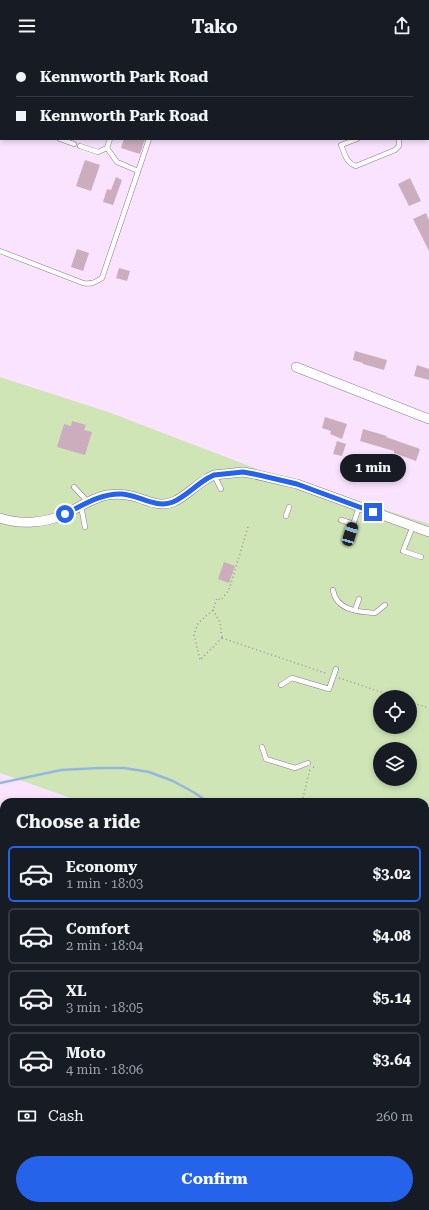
<!DOCTYPE html>
<meta charset="utf-8">
<style>
body{margin:0;font-family:"Roboto Serif",serif;background:#242831;color:#f1f3f6;height:100vh;display:flex;flex-direction:column;font-size:15px;white-space:nowrap}
*{box-sizing:border-box;margin:0}
p{font-size:13px;color:#9ea1a6}
.icon{flex:none;width:22px;height:22px;fill:none;stroke:currentColor;stroke-width:2;stroke-linecap:round;stroke-linejoin:round}
.map{position:relative;flex:1;overflow:hidden}
.panel{position:absolute;left:0px;top:746px;width:429px;height:412px;display:flex;flex-direction:column;background:#171b24;border-radius:12px 12px 0 0;box-shadow:0 2px 6px #0003}
.panel>*{flex:none}
.hud{position:absolute;left:0px;top:0px;width:429px;height:88px;box-shadow:0 2px 6px #0003;display:grid;align-content:center;height:88px;padding:0 16px;background:#171b24}
.controls{position:absolute;left:373px;top:638px;display:grid;gap:8px}
.controls a{display:grid;place-items:center;width:44px;height:44px;border-radius:50%;background:#171b24;box-shadow:0 2px 6px #0003;font-size:20px}
.end{position:absolute;width:18px;height:18px;margin:-9px;border:5px solid #2563eb;background:#fff;box-shadow:0 0 0 2px #fff}
.from{border-radius:50%}
.bubble{position:absolute;height:28px;border-radius:14px;background:#171b24;box-shadow:0 2px 6px #0003;font-size:13px;font-weight:700;line-height:28px;text-align:center}
.car{position:absolute;width:12px;height:24px;margin:-12px -6px;border-radius:5px;box-shadow:0 0 3px 1px #0007;background:linear-gradient(#222 24%,#8ab4d8 0 40%,#222 0 76%,#8ab4d8 0 86%,#222 0)}
.hud b{display:flex;align-items:center;gap:14px;height:38px;font-size:15px}
.hud b+b{border-top:1px solid #363941}
.hud i{width:10px;height:10px;background:#f1f3f6}
ul{padding:0;list-style:none}
li{display:flex;align-items:center;gap:12px;height:56px;margin:0 8px 6px;padding:0 8px;border:2px solid #363941;border-radius:6px}
li div{flex:1}
li b{display:block;font-size:15px}
li em{font-style:normal;font-weight:700}
li.selected{border-color:#2563eb}
li>.icon{width:36px;height:36px;stroke-width:1.5}
h2{padding:0 16px;font-size:18px;line-height:48px}
.pay{display:flex;align-items:center;gap:10px;height:44px;padding:0 16px;font-size:15px}
.pay p{margin-inline-start:auto}
.button{display:flex;gap:8px;margin-top:auto;padding:8px 16px}
.button a{flex:1;height:46px;border-radius:24px;background:#2563eb;color:#fff;font-size:16px;font-weight:700;line-height:46px;text-align:center}
header{display:flex;justify-content:space-between;align-items:center;height:52px;padding:0 16px;background:#171b24;font-size:18px;font-weight:700}
.map>svg:first-child{display:block}
.green{fill:#cfe5b6;fill-rule:evenodd}
.lines{fill:none;stroke-linecap:round;stroke-linejoin:round}
.stream{stroke:#93b8df;stroke-width:2.5}
.building{fill:#ccadbe}
.service-casing{stroke:#8d7890;stroke-width:5.5}
.minor-casing{stroke:#8d7890;stroke-width:10}
.secondary-casing{stroke:#8d7890;stroke-width:14}
.path{stroke:#a090a3;stroke-width:1.5;stroke-dasharray:1 3;stroke-linecap:butt}
.service{stroke:#fff;stroke-width:4.5}
.minor{stroke:#fff;stroke-width:9}
.secondary{stroke:#fff;stroke-width:13}
.route{stroke:#2563eb;stroke-width:5}
</style>
<header><svg class="icon" aria-label="menu" viewBox="0 0 24 24"><path d="M4 6h16M4 12h16M4 18h16"/></svg>Tako<svg class="icon" aria-label="share" viewBox="0 0 24 24"><path d="M12 15V3M7 8l5-5 5 5M5 13v7h14v-7"/></svg></header>
<div class="map">
<svg width="429" height="1158" viewBox="0 0 429 1158">
<rect width="100%" height="100%" fill="#fae3fe"/>
<g class="green">
<path d="M0,325L108,360L260,418L429,472V1022L425,1026V750H82L0,721ZM380,645H410V675H380ZM380,697H410V727H380Z"/>
<path d="M132,1154H279L275,1158H131Z"/>
</g>
<g class="lines">
<g class="stream">
<path d="M0,731L61,718L99,716H124L149,720L173,729L195,741L208,750"/>
<path d="M425,849L429,851"/>
</g>
</g>
<g class="building">
<path d="M124,87H145L140,102L121,96Z"/>
<path d="M85,108L100,113L91,139L76,134Z"/>
<path d="M116,125L122,128L113,153L103,150L107,137L111,138Z"/>
<path d="M410,126L421,149L409,154L398,132Z"/>
<path d="M426,161L429,168V199L413,167Z"/>
<path d="M77,197L89,201L83,219L71,215Z"/>
<path d="M119,216L130,219L127,229L116,226Z"/>
<path d="M355,299L387,308L384,318L363,312V311L353,308Z"/>
<path d="M417,313L429,317V328L414,324Z"/>
<path d="M325,365L347,372L342,387L330,382L331,379L322,376Z"/>
<path d="M72,369L86,373L84,378L92,380L85,403L57,395L64,372L71,374Z"/>
<path d="M363,377L387,384L386,385L420,397L416,409L394,401V399L360,389Z"/>
<path d="M337,389L346,392L342,404L333,402Z"/>
<path d="M224,510L235,514L229,531L218,527Z"/>
</g>
<g class="lines">
<defs>
<g id="service">
<path d="M363,0V1"/>
<path d="M177,1V0"/>
<path d="M337,1L340,0"/>
<path d="M0,66L1,67"/>
<path d="M60,87L74,92"/>
<path d="M110,87L107,96L117,110L138,119"/>
<path d="M357,87L341,93C345,102 346,111 356,114L395,98L399,94V87"/>
<path d="M80,94L98,100L107,96"/>
<path d="M0,199L83,231C91,233 95,230 102,226L149,87"/>
<path d="M214,423L221,437"/>
<path d="M74,435L88,450"/>
<path d="M81,454L85,475"/>
<path d="M286,464L289,455"/>
<path d="M341,468L354,472"/>
<path d="M413,474L403,499L421,505"/>
<path d="M350,482L359,455"/>
<path d="M333,538C336,558 358,560 375,561L385,553"/>
<path d="M355,558L359,547"/>
<path d="M281,633L292,626L329,637L336,617"/>
<path d="M262,695L266,707L295,716L308,711"/>
<path d="M231,1154L238,1158"/>
<path d="M247,1158L249,1154"/>
</g>
<g id="minor">
<path d="M296,315L429,367"/>
<path d="M0,466C21,473 45,471 66,462C79,455 92,446 107,443C115,442 124,442 132,444C145,447 159,456 173,450C185,445 196,433 208,426L214,423L243,420L254,422L297,432L429,480"/>
<path d="M0,989L4,992"/>
<path d="M338,1154L342,1158"/>
</g>
<g id="secondary">
<path d="M402,0L403,1"/>
<path d="M428,59L429,61"/>
</g>
</defs>
<use href="#service" class="service-casing"/>
<use href="#minor" class="minor-casing"/>
<use href="#secondary" class="secondary-casing"/>
<g class="path">
<path d="M213,558L220,570L222,586"/>
<path d="M222,586L200,608L194,583L198,571L213,558L217,546L221,548L229,538L248,475"/>
<path d="M222,586L328,622"/>
<path d="M339,626L396,645"/>
<path d="M410,650L429,656"/>
<path d="M313,715L317,716"/>
<path d="M302,750L310,717"/>
</g>
<use href="#service" class="service"/>
<use href="#minor" class="minor"/>
<use href="#secondary" class="secondary"/>
</g>
<g class="lines">
<path class="route" d="M65,462C83,453 101,441 122,442C139,443 156,457 173,450C185,445 196,433 208,426L214,423L243,420L254,422L297,432L373,460"/>
</g>
</svg>
<div class="controls">
<a><svg class="icon" aria-label="locate" viewBox="0 0 24 24"><circle cx="12" cy="12" r="6"/><path d="M12 2v4M12 18v4M2 12h4M18 12h4"/></svg></a>
<a><svg class="icon" aria-label="layers" viewBox="0 0 24 24"><path d="M12 4l9 5-9 5-9-5zM3 14l9 5 9-5"/></svg></a>
</div>
<i class="end from" style="left:65px;top:462px"></i>
<i class="end" style="left:373px;top:460px"></i>
<div class="bubble" style="left:340px;top:402px;width:66px">1 min</div>
<i class="car" style="left:350px;top:482px;rotate:17deg"></i>
<div class="hud">
<b><i class="from"></i>Kennworth Park Road</b>
<b><i></i>Kennworth Park Road</b>
</div>
<section class="panel">
<h2>Choose a ride</h2>
<ul>
<li class="selected"><svg class="icon" aria-label="car" viewBox="0 0 24 24"><path d="M5 17H2v-5l4-1 3-4h7l3 4 3 1v5h-3M9 17h6M6 11h13"/><circle cx="7" cy="17" r="2"/><circle cx="17" cy="17" r="2"/></svg><div><b>Economy</b><p>1 min · 18:03</p></div><em>$3.02</em></li>
<li><svg class="icon" aria-label="car" viewBox="0 0 24 24"><path d="M5 17H2v-5l4-1 3-4h7l3 4 3 1v5h-3M9 17h6M6 11h13"/><circle cx="7" cy="17" r="2"/><circle cx="17" cy="17" r="2"/></svg><div><b>Comfort</b><p>2 min · 18:04</p></div><em>$4.08</em></li>
<li><svg class="icon" aria-label="car" viewBox="0 0 24 24"><path d="M5 17H2v-5l4-1 3-4h7l3 4 3 1v5h-3M9 17h6M6 11h13"/><circle cx="7" cy="17" r="2"/><circle cx="17" cy="17" r="2"/></svg><div><b>XL</b><p>3 min · 18:05</p></div><em>$5.14</em></li>
<li><svg class="icon" aria-label="car" viewBox="0 0 24 24"><path d="M5 17H2v-5l4-1 3-4h7l3 4 3 1v5h-3M9 17h6M6 11h13"/><circle cx="7" cy="17" r="2"/><circle cx="17" cy="17" r="2"/></svg><div><b>Moto</b><p>4 min · 18:06</p></div><em>$3.64</em></li>
</ul>
<div class="pay"><svg class="icon" aria-label="cash" viewBox="0 0 24 24"><path d="M3 7h18v10H3z"/><circle cx="12" cy="12" r="2"/></svg>Cash<p>260 m</p></div>
<div class="button"><a>Confirm</a></div>
</section>
</div>
